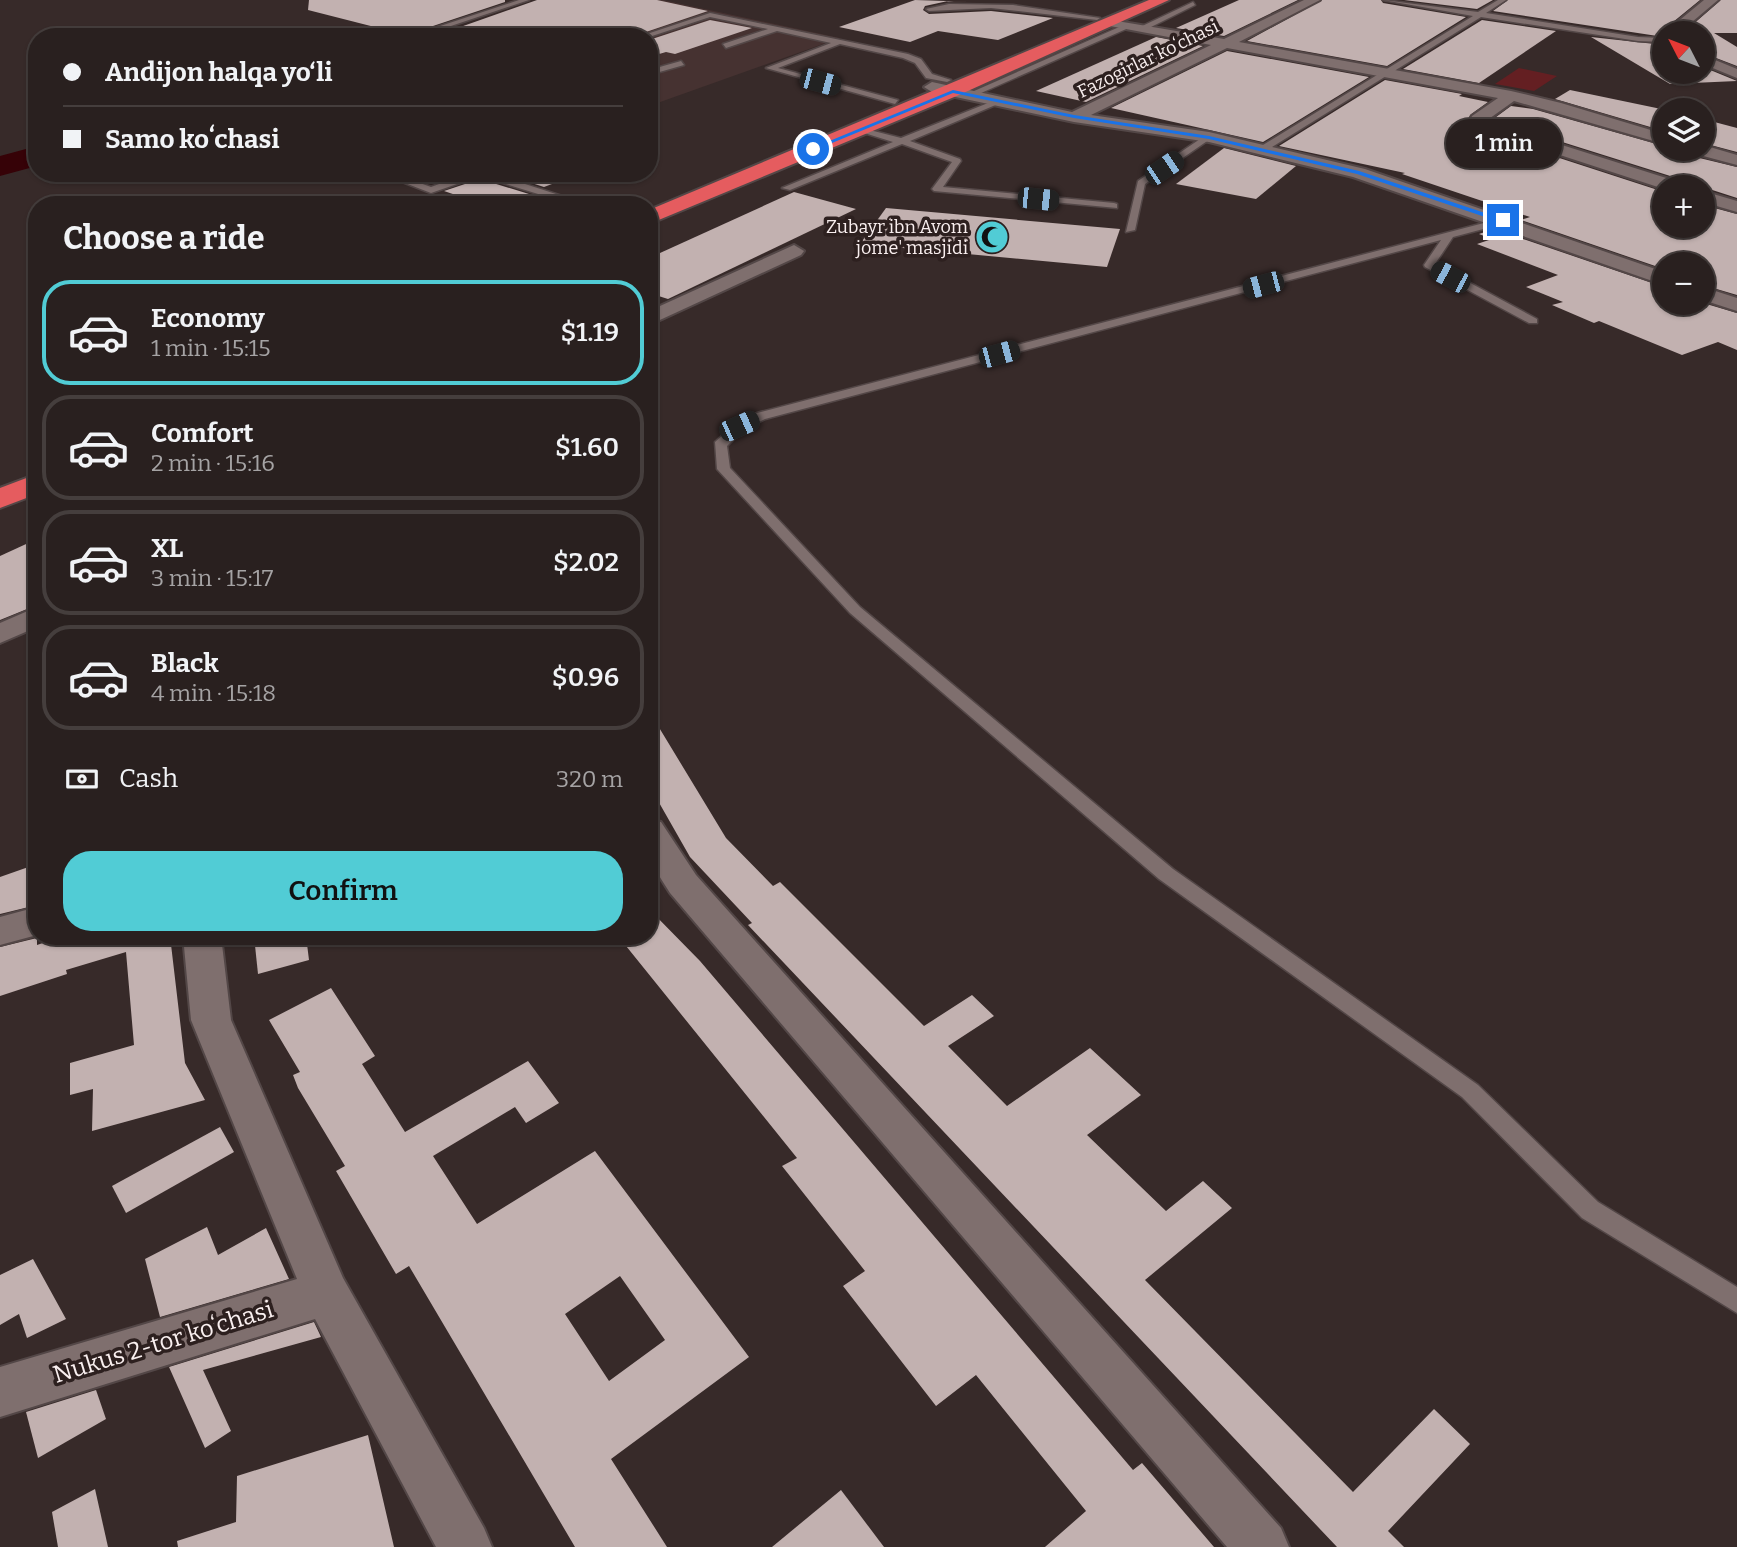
<!DOCTYPE html>
<meta charset="utf-8">
<style>
body{margin:0;font-family:Bitter,serif;background:#312828;color:#f1f3f6;height:100vh;display:flex;flex-direction:column;font-size:26px;white-space:nowrap}
*{box-sizing:border-box;margin:0}
p{font-size:23px;color:#a5a3a4}
.icon{flex:none;width:38px;height:38px;fill:none;stroke:currentColor;stroke-width:2;stroke-linecap:round;stroke-linejoin:round}
.map{position:relative;flex:1;overflow:hidden}
.side{position:absolute;left:28px;top:196px;width:630px;height:749px;display:flex;flex-direction:column;background:#29201f;border-radius:28px;box-shadow:0 2px 5px #0004,0 0 0 2px #453e3d}
.side>*{flex:none}
.top-card{position:absolute;left:28px;top:28px;width:630px;height:154px;border-radius:28px;box-shadow:0 2px 5px #0004,0 0 0 2px #453e3d;display:grid;align-content:center;height:154px;padding:0 35px;background:#29201f}
.needle{width:46px;rotate:312deg}
.fabs{position:absolute;left:1652px;top:21px;display:grid;gap:14px}
.fabs a{display:grid;place-items:center;width:63px;height:63px;border-radius:50%;background:#29201f;box-shadow:0 2px 5px #0004,0 0 0 2px #453e3d;font-size:35px}
.end{position:absolute;width:32px;height:32px;margin:-16px;border:9px solid #1a73e8;background:#fff;box-shadow:0 0 0 4px #fff}
.from{border-radius:50%}
.bubble{position:absolute;height:49px;border-radius:24px;background:#29201f;box-shadow:0 2px 5px #0004,0 0 0 2px #453e3d;font-size:23px;font-weight:600;line-height:49px;text-align:center}
.car{position:absolute;width:21px;height:42px;margin:-21px -10px;border-radius:9px;box-shadow:0 0 5px 2px #0007;background:linear-gradient(#222 24%,#8ab4d8 0 40%,#222 0 76%,#8ab4d8 0 86%,#222 0)}
.top-card b{display:flex;align-items:center;gap:24px;height:66px;font-size:26px}
.top-card b+b{border-top:2px solid #453e3d}
.top-card i{width:18px;height:18px;background:#f1f3f6}
ul{padding:0;list-style:none}
li{display:flex;align-items:center;gap:21px;height:105px;margin:0 14px 10px;padding:0 21px;border:4px solid #453e3d;border-radius:28px}
li div{flex:1}
li b{display:block;font-size:26px}
li em{font-style:normal;font-weight:600}
li.selected{border-color:#51ccd5}
li>.icon{width:63px;height:63px;stroke-width:1.5}
h2{padding:0 35px;font-size:32px;line-height:84px}
.pay{display:flex;align-items:center;gap:18px;height:77px;padding:0 35px;font-size:26px}
.pay p{margin-inline-start:auto}
.action{display:flex;gap:14px;margin-top:auto;padding:14px 35px}
.action a{flex:1;height:80px;border-radius:28px;background:#51ccd5;color:#111;font-size:28px;font-weight:600;line-height:80px;text-align:center}
.map>svg:first-child{display:block}
.built{fill:#463231}
.green{fill:#641f22}
.lines{fill:none;stroke-linecap:round;stroke-linejoin:round}
.river{fill:#360207;fill-rule:evenodd}
.building{fill:#c2b1b0;fill-rule:evenodd}
.lane-casing{stroke:#534747;stroke-width:3}
.street-casing{stroke:#534747;stroke-width:4}
.highway-casing{stroke:#534747;stroke-width:4}
.lane{fill:#7f6f6e;fill-rule:evenodd}
.street{fill:#7f6f6e;fill-rule:evenodd}
.highway{fill:#e55c5f;fill-rule:evenodd}
.route{fill:#1a73e8}
.labels{text-anchor:middle;stroke-width:7;stroke-linejoin:round;paint-order:stroke}
.far-street-label{font-size:18px;fill:#f9efef;stroke:#2d201f}
.far-poi-label{font-size:18px;fill:#f9efef;stroke:#2d201f;text-anchor:end}
.near-street-label{font-size:24px;fill:#f9efef;stroke:#2d201f}
</style>
<div class="map">
<svg width="1737" height="1547" viewBox="0 0 1737 1547">
<rect width="100%" height="100%" fill="#372a29"/>
<path class="built" d="M655,0H663L840,38L649,106V37H530Z"/>
<path class="green" d="M1519,68L1557,76L1534,91L1495,84Z"/>
<g class="lines">
<path class="river" d="M37,146V166L0,176V156Z"/>
</g>
<g class="building">
<path d="M309,0H505V2L406,35L308,10Z"/>
<path d="M537,0H657L708,11L643,33L621,28L593,37H432Z"/>
<path d="M915,0L977,2L948,1L925,6L923,10L929,14L991,11L1053,18L998,40L938,31L910,42L839,27Z"/>
<path d="M1239,0H1298L1224,36L1176,28Z"/>
<path d="M1322,0H1381L1383,3L1466,17L1387,66L1247,41Z"/>
<path d="M1404,0H1493L1477,9Z"/>
<path d="M1508,0H1700L1662,31L1664,37L1493,11Z"/>
<path d="M1721,0H1737V33H1714L1737,47V66L1703,53V33H1683Z"/>
<path d="M710,20L752,28L675,54L666,52L649,57V40Z"/>
<path d="M1482,20L1556,31L1479,83L1403,69Z"/>
<path d="M1156,37L1203,46L1086,102L1036,91Z"/>
<path d="M1591,37L1664,45V72H1703V67L1737,81L1670,84Z"/>
<path d="M1227,51L1369,77L1263,142L1111,108Z"/>
<path d="M1385,80L1462,94L1459,96L1488,102L1470,115L1467,122L1470,129L1664,192V226H1703V205L1737,214V295L1703,285V264H1664V269L1521,220L1530,217L1402,174L1405,173L1279,146Z"/>
<path d="M1570,90L1666,110L1664,131L1555,99Z"/>
<path d="M1511,106L1533,109L1664,146V149H1687L1691,156L1737,167V198L1703,187H1688L1683,180L1492,120Z"/>
<path d="M1703,119L1737,128V152L1703,143Z"/>
<path d="M1224,148L1296,166L1256,199L1176,184Z"/>
<path d="M407,173H461L431,184Z"/>
<path d="M500,173H576V175L544,187Z"/>
<path d="M480,179L529,194L501,205H485L444,191Z"/>
<path d="M794,192L856,209L668,299L649,293V258Z"/>
<path d="M886,208L1120,229L1107,267L860,244Z"/>
<path d="M1494,229L1664,287V303H1703L1737,313V350L1718,342L1682,355L1599,321L1594,323L1552,305L1563,302L1526,287L1558,275L1477,244L1492,239L1479,234Z"/>
<path d="M37,539V605L0,620V556Z"/>
<path d="M649,711L726,838L773,886L780,882L924,1026L972,995L994,1016L948,1046L1007,1106L1090,1048L1141,1095L1087,1135L1166,1211L1203,1181L1232,1208L1145,1280L1353,1492L1434,1409L1470,1444L1388,1531L1404,1547H1337L748,925L752,923L690,857L649,785Z"/>
<path d="M37,864V905L0,914V877Z"/>
<path d="M649,909L700,961L1133,1470L1142,1463L1214,1547H1045L1086,1511L976,1375L936,1406L843,1286L865,1271L782,1166L797,1158L618,936H649Z"/>
<path d="M63,936H170L185,1063L205,1100L92,1131L93,1089L70,1095V1063L134,1045L126,952L66,970L67,974L0,996V947L37,938V945Z"/>
<path d="M254,936H306L309,960L258,974Z"/>
<path d="M331,988L375,1056L362,1064L405,1132L528,1061L559,1103L526,1123L515,1107L433,1156L477,1224L595,1151L749,1357L611,1459L667,1547H575L409,1266L396,1274L336,1171L345,1166L298,1088L293,1075L300,1072L269,1020ZM620,1276L665,1340L609,1381L565,1314Z"/>
<path d="M220,1127L234,1152L126,1213L112,1186Z"/>
<path d="M207,1227L218,1255L266,1228L289,1279L160,1317L145,1259Z"/>
<path d="M33,1259L66,1319L27,1338L19,1314L0,1325V1275Z"/>
<path d="M314,1322L321,1337L203,1370L231,1431L205,1448L169,1367Z"/>
<path d="M96,1390L106,1419L38,1458L26,1412Z"/>
<path d="M368,1435L394,1547H178L177,1541L236,1522L237,1476Z"/>
<path d="M95,1489L108,1547H58L52,1512Z"/>
<path d="M841,1490L884,1547H772Z"/>
</g>
<g class="lines">
<defs>
<g id="lane">
<path d="M519,0H529L418,37H407Z"/>
<path d="M1383,0L1478,12L1498,0H1506L1486,13L1638,37L1662,38L1664,42L1638,41L1481,17L1264,152H1258V148L1473,16Z"/>
<path d="M1193,2L1195,5L1145,30L1138,28Z"/>
<path d="M949,4L1013,5L1100,18L1097,20L991,8L929,11L926,9Z"/>
<path d="M710,13L908,54L921,59L932,74L951,80L947,82L926,78L915,63L903,58L840,44L778,68L898,100L895,104L766,68L831,43L777,31L726,48L723,44L768,29L710,17L649,37H638Z"/>
<path d="M1126,24L1133,26L972,97L965,95Z"/>
<path d="M681,61L684,65L649,75V70Z"/>
<path d="M998,99L1005,101L910,141L960,159L961,161L943,187L1114,203L1117,204V208L934,191L932,189L952,162L902,144L790,190L782,188L893,142L858,131V127L901,138Z"/>
<path d="M1206,135L1213,137L1145,184L1135,230L1126,232L1138,181Z"/>
<path d="M379,173H392L431,187L469,173H491L590,205H574L480,176L431,193Z"/>
<path d="M1503,218L1508,221L1506,223L1453,237L1435,264L1537,319V323H1529L1425,267L1424,265L1441,240L765,419L743,430L727,446L730,468L860,607L1173,869L1478,1085L1598,1202L1737,1287V1313L1582,1218L1462,1097L1159,879L850,613L717,469L715,442L735,424L757,413Z"/>
</g>
<g id="street">
<path d="M1304,0H1320L1239,42L1511,91L1561,103L1664,134V144L1514,101L1486,121L1682,183L1685,187L1664,189L1471,126L1469,123L1472,116L1498,98L1227,48L1091,115L1209,132L1365,169L1664,272V285L1353,177L1209,142L1074,122L932,92L924,87L932,82L1072,112L1211,45L1110,26L1105,25V19L1224,39Z"/>
<path d="M1704,0H1718L1679,33H1664Z"/>
<path d="M1703,55L1737,69V78L1703,64Z"/>
<path d="M1703,145L1737,155V165L1692,153L1690,149H1703Z"/>
<path d="M1703,191L1737,201V212L1703,202Z"/>
<path d="M794,245L804,251L801,255L649,325V311Z"/>
<path d="M1703,287L1737,298V311L1703,300Z"/>
<path d="M37,607V627L0,643V623Z"/>
<path d="M649,819L661,822L696,875L1281,1528L1289,1547H1227L670,893L649,860Z"/>
<path d="M37,907V935L0,945V917Z"/>
<path d="M183,936H221L231,1020L343,1278L484,1528L492,1547H436L315,1319L0,1417V1367L297,1279L191,1020Z"/>
</g>
<g id="highway">
<path d="M1149,0H1169L959,95L649,224V210Z"/>
<path d="M37,474V494L0,508V488Z"/>
</g>
</defs>
<use href="#lane" class="lane-casing"/>
<use href="#street" class="street-casing"/>
<use href="#highway" class="highway-casing"/>
<use href="#lane" class="lane"/>
<use href="#street" class="street"/>
<use href="#highway" class="highway"/>
</g>
<path class="route" d="M953,90L1074,115L1209,136L1359,171L1506,220L1500,222L1357,174L1209,139L1074,118L953,93L815,150L810,149Z"/>
<defs>
<symbol id="mosque-disc" viewBox="-11 -11 22 22"><circle r="9.5" fill="#51ccd5" stroke="#2d201f"/><path d="M3.5-4.9A6 6 0 1 0 3.5 4.9A5 5 0 1 1 3.5-4.9Z" fill="#111"/></symbol>
</defs>
<g fill-rule="evenodd">
<use href="#mosque-disc" x="973" y="218" width="38" height="38"/>
</g>
<g class="labels">
<g class="far-street-label">
<text transform="translate(1148 59) rotate(-26)" y="6">Fazogirlar koʻchasi</text>
</g>
<g class="far-poi-label">
<text x="968" y="233">Zubayr ibn Avom<tspan x="968" dy="21">jome' masjidi</tspan></text>
</g>
<g class="near-street-label">
<text transform="translate(163 1342) rotate(-17)" y="8">Nukus 2-tor koʻchasi</text>
</g>
</g>
</svg>
<div class="fabs">
<a><svg class="needle" viewBox="-14 -14 28 28"><path d="M0-13l5 13h-10z" fill="#e53935"/><path d="M0 13l5-13h-10z" fill="#a5a3a4"/></svg></a>
<a><svg class="icon" aria-label="layers" viewBox="0 0 24 24"><path d="M12 4l9 5-9 5-9-5zM3 14l9 5 9-5"/></svg></a>
<a>+</a>
<a>−</a>
</div>
<i class="end from" style="left:813px;top:149px"></i>
<i class="end" style="left:1503px;top:220px"></i>
<div class="bubble" style="left:1446px;top:119px;width:116px">1 min</div>
<i class="car" style="left:820px;top:82px;rotate:105deg"></i>
<i class="car" style="left:1164px;top:168px;rotate:56deg"></i>
<i class="car" style="left:1038px;top:199px;rotate:96deg"></i>
<i class="car" style="left:1450px;top:277px;rotate:298deg"></i>
<i class="car" style="left:1263px;top:285px;rotate:255deg"></i>
<i class="car" style="left:999px;top:354px;rotate:75deg"></i>
<i class="car" style="left:739px;top:426px;rotate:66deg"></i>
<div class="top-card">
<b><i class="from"></i>Andijon halqa yo‘li</b>
<b><i></i>Samo koʻchasi</b>
</div>
<section class="side">
<h2>Choose a ride</h2>
<ul>
<li class="selected"><svg class="icon" aria-label="car" viewBox="0 0 24 24"><path d="M5 17H2v-5l4-1 3-4h7l3 4 3 1v5h-3M9 17h6M6 11h13"/><circle cx="7" cy="17" r="2"/><circle cx="17" cy="17" r="2"/></svg><div><b>Economy</b><p>1 min · 15:15</p></div><em>$1.19</em></li>
<li><svg class="icon" aria-label="car" viewBox="0 0 24 24"><path d="M5 17H2v-5l4-1 3-4h7l3 4 3 1v5h-3M9 17h6M6 11h13"/><circle cx="7" cy="17" r="2"/><circle cx="17" cy="17" r="2"/></svg><div><b>Comfort</b><p>2 min · 15:16</p></div><em>$1.60</em></li>
<li><svg class="icon" aria-label="car" viewBox="0 0 24 24"><path d="M5 17H2v-5l4-1 3-4h7l3 4 3 1v5h-3M9 17h6M6 11h13"/><circle cx="7" cy="17" r="2"/><circle cx="17" cy="17" r="2"/></svg><div><b>XL</b><p>3 min · 15:17</p></div><em>$2.02</em></li>
<li><svg class="icon" aria-label="car" viewBox="0 0 24 24"><path d="M5 17H2v-5l4-1 3-4h7l3 4 3 1v5h-3M9 17h6M6 11h13"/><circle cx="7" cy="17" r="2"/><circle cx="17" cy="17" r="2"/></svg><div><b>Black</b><p>4 min · 15:18</p></div><em>$0.96</em></li>
</ul>
<div class="pay"><svg class="icon" aria-label="cash" viewBox="0 0 24 24"><path d="M3 7h18v10H3z"/><circle cx="12" cy="12" r="2"/></svg>Cash<p>320 m</p></div>
<div class="action"><a>Confirm</a></div>
</section>
</div>
